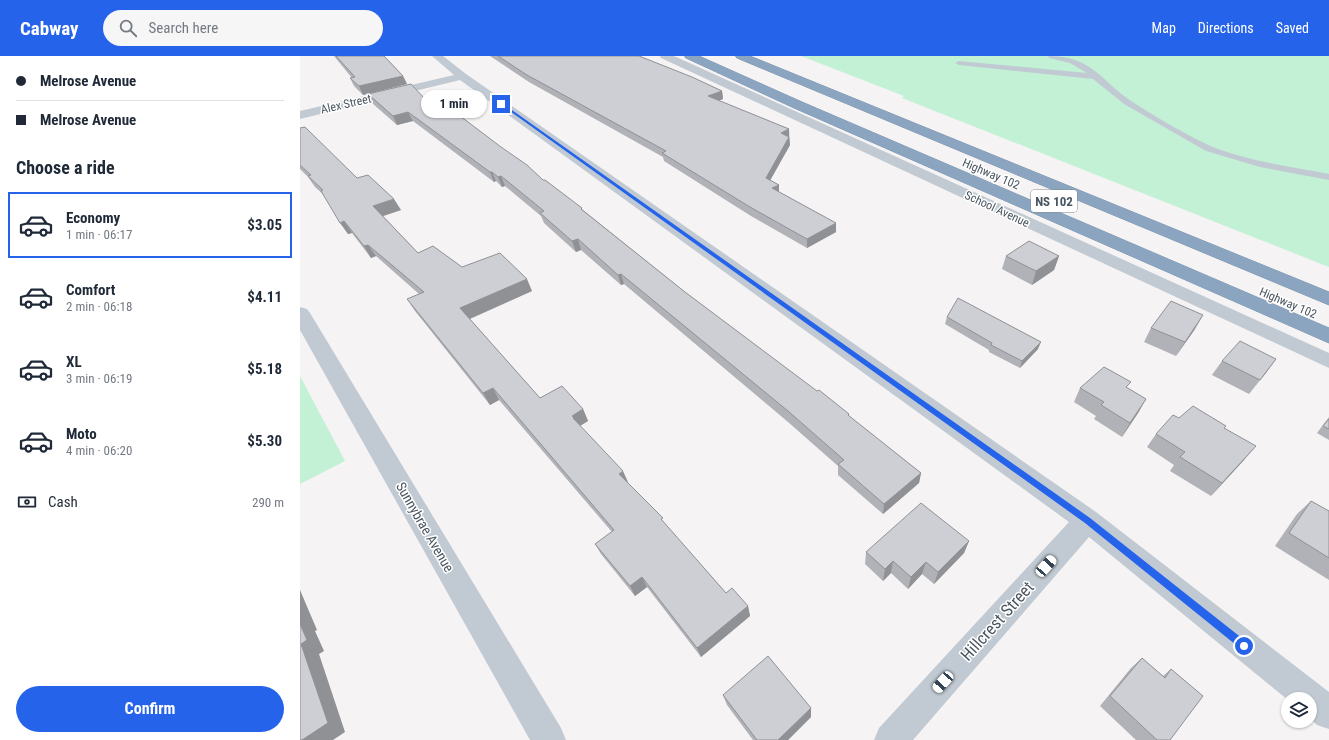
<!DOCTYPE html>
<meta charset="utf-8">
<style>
body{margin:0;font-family:"Roboto Condensed",sans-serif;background:#f6f6f7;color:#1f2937;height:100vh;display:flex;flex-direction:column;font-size:15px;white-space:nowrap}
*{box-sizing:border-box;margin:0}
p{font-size:13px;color:#747a83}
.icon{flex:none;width:22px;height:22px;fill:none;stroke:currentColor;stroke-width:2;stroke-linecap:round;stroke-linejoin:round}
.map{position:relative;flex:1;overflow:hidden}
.sheet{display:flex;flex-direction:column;background:#fff;width:300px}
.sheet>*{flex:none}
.top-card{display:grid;align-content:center;height:88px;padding:0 16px;background:#fff}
.fabs{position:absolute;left:981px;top:636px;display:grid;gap:8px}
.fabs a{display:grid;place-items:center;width:36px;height:36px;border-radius:50%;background:#fff;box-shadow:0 1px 3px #0004;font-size:20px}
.end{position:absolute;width:18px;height:18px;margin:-9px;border:5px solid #2563eb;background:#fff;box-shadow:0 0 0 2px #fff}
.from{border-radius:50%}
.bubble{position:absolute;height:28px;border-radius:14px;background:#fff;box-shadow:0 1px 3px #0004;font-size:13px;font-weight:700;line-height:28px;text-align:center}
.car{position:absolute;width:12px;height:24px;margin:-12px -6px;border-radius:5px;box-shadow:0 0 3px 1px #0007;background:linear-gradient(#fff 24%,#345 0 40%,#fff 0 76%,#345 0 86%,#fff 0)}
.top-card b{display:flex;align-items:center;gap:14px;height:38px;font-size:15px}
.top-card b+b{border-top:1px solid #e0e1e3}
.top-card i{width:10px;height:10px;background:#1f2937}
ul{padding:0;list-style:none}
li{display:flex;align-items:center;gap:12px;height:66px;margin:0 8px 6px;padding:0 8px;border:2px solid transparent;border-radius:0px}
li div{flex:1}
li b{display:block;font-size:15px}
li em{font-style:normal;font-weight:700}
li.current{border-color:#2563eb}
li>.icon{width:36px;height:36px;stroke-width:1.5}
h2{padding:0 16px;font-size:18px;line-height:48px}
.pay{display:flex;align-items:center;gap:10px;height:44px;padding:0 16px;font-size:15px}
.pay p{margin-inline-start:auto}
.primary-button{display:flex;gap:8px;margin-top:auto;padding:8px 16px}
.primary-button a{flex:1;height:46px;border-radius:24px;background:#2563eb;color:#fff;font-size:16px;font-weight:700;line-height:46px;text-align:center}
header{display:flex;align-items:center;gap:24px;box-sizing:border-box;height:56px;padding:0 20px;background:#2563eb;color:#fff}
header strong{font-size:19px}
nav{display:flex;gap:22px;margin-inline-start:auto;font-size:14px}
.search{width:280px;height:36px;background:#f6f6f7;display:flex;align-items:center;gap:10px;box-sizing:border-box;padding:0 14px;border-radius:22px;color:#747a83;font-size:15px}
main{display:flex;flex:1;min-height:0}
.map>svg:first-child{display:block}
.green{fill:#c3f1d5}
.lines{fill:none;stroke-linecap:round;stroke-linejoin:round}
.motorway-casing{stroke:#7690ad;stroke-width:1}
.service{fill:#c1cad2;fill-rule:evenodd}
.minor{fill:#c1cad2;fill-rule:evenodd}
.motorway{fill:#8ba5c1;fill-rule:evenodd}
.wall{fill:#b0b2b7}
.shaded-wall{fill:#909195}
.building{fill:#cdcfd5;stroke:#909195}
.route{fill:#2563eb}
.labels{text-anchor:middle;stroke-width:3;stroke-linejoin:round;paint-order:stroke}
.far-street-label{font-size:12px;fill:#4a5661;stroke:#fff}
.shield{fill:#fff;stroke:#808990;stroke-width:1}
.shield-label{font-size:13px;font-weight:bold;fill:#4a5661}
.street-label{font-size:14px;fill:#4a5661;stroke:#fff}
.near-street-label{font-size:17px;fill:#4a5661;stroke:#fff}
</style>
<header>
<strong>Cabway</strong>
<div class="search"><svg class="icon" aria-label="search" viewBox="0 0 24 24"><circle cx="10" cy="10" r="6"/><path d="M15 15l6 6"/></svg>Search here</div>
<nav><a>Map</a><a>Directions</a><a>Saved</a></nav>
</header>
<main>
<section class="sheet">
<div class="top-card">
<b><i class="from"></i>Melrose Avenue</b>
<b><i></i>Melrose Avenue</b>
</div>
<h2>Choose a ride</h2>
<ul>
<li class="current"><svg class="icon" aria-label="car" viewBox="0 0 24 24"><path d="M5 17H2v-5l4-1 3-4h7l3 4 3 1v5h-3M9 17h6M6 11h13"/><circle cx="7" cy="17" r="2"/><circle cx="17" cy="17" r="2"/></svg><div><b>Economy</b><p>1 min · 06:17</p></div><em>$3.05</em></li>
<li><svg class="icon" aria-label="car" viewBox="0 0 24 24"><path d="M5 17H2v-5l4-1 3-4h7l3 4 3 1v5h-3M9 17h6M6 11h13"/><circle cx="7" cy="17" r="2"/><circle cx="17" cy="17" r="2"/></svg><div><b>Comfort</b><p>2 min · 06:18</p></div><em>$4.11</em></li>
<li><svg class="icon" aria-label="car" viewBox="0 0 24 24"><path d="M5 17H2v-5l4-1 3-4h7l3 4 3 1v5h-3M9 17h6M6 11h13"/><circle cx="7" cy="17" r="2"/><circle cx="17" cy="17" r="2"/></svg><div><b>XL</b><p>3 min · 06:19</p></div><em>$5.18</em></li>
<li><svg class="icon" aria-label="car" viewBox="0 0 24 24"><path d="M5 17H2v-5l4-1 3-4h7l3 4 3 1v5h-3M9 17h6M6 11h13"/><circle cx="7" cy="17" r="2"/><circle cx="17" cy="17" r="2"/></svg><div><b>Moto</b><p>4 min · 06:20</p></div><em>$5.30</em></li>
</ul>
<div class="pay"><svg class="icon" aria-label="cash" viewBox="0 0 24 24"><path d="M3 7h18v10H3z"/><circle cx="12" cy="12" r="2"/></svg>Cash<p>290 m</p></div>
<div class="primary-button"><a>Confirm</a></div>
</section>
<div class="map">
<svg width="1029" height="684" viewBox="0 0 1029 684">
<rect width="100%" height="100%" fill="#f5f3f3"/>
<g class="green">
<path d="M501,0H1029V211L602,42L604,40Z"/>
<path d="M0,320L45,405L0,428Z"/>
</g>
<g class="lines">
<defs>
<g id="motorway">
<path d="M385,0H399L502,46L1029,272V287L494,52L386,2Z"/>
<path d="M436,0H450L1029,236V249L437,2Z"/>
</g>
</defs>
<use href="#motorway" class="motorway-casing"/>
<path class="service" d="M748,0C792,0 799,23 831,45C854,60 888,80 913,91C948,105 992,111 1029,118V124L960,111L906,95L824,48L793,23L659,9L655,7L659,5L787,17L770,7L749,2Z"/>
<g class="minor">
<path d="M132,0H143L166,18L796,456L1029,636V673L1017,669L1010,662V643H988V644L789,481L613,684H574L579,672L769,466L160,24L0,63V55L154,19Z"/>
<path d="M360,0H374L1029,297V312L361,2Z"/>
<path d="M0,251L7,253L10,257L261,672L266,684H230L0,274Z"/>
</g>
<use href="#motorway" class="motorway"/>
</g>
<g class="wall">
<path d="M34,0H84L103,20L107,28L63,39L54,30L50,22H52Z"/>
<path d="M190,0H339L422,35L423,43L418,45L489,73L490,89L470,124L479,129V136L536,176L507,192L451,160L364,105L363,101L229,26Z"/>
<path d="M68,38L125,43L243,124L283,154L385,236L549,361L621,417L619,427L583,458L538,419V410L488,366L324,228L321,229L281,194L276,196L244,167L241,160L205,130L202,131L196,125L194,126L113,65L97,69L72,47Z"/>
<path d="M0,72L57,122L101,154L83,160L118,197L232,235L170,263L240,342L283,353L288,365L280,370L327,427L426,537L448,550L450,560L401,601L347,531L335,540L301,498L295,488L312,476L199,344L190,349L115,255L107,243L119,238L76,200L71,202L52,177L48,178L25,140L15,131L8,121L0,113Z"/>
<path d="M706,200H759L754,214L732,229L702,213Z"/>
<path d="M647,261L738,293L720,312L689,296V294L645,268Z"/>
<path d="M851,272L895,273L876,300L844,286Z"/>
<path d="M976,303L949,338L912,319L922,305Z"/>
<path d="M780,332H827L846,343L838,357L822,381L794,363L796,360L774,346Z"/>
<path d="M1029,361V384L1017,377Z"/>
<path d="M879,362L924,372L944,404L911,440L870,415L874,409L847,391L856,378Z"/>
<path d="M1011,445L1029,455V524L975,490L997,458Z"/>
<path d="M669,485L664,497L634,528L622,518L608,533L591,517L583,525L565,508L566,496Z"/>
<path d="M842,602L863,620L871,613L870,684H836L800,650L831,612Z"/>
<path d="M423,639L511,652V661L488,684H453L427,649Z"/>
</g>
<g class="shaded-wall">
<path d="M103,20L107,28L63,39L59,30Z"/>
<path d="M422,35L423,43L409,48L408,40Z"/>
<path d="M108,56L113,65L97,69L93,60Z"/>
<path d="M489,73V81L481,77Z"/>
<path d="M489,81L490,89L467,130L466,122Z"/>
<path d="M190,116H192L196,125L194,126Z"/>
<path d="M201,120L205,130L202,131L198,121Z"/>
<path d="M479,129V138L472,132Z"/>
<path d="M94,143L101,154L80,161L73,150Z"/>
<path d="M44,165L52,177L48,178L40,167Z"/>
<path d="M536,167V176L507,192V183Z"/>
<path d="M278,183L281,194L276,196L272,185Z"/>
<path d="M68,189L76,200L71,202L64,190Z"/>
<path d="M759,200L754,214L732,229L736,215Z"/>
<path d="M321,218L324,228L321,229L318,219Z"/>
<path d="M227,223L232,235L167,264L160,252Z"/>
<path d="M903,259L895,273L876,300L885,286Z"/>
<path d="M741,286L738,293L720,312L722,305Z"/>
<path d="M976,303L966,317L949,338L960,324Z"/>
<path d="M193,332L199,344L190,349L183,337Z"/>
<path d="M846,343L838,357L822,381L830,367Z"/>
<path d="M283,353L288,365L278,371L273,362L272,360Z"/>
<path d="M956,390L944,404L911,440L922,427Z"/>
<path d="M323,415L328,426L323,429L319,418Z"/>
<path d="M621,417L619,427L583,458L584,448Z"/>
<path d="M669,485L664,497L634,528L638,516Z"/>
<path d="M593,505L591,517L583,525L585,513Z"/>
<path d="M626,506L622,518L608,533L611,521Z"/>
<path d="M342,521L347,531L335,540L330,530Z"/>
<path d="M0,534L17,574L15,575L24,595L19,598L45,676L33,684H2L1,588L0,568Z"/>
<path d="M448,550L450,560L401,601L397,592Z"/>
<path d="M511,652V661L488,684H478Z"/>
</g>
<g class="building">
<path d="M36,0H84L103,20L59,30L50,22L55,21Z"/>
<path d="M198,0H339L392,21L422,35L408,40L489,73L481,77L489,81L466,122L479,129L472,132L536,167L507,183L450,151L362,97L366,95L227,19Z"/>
<path d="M111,28L125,43L135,41L201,91L227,109L243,124H245L282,152L281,153L385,236L517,335L519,334L549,358L548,359L621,417L584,448L538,408L544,404L488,355L321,218L318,219L278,183L272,185L240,157L244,155L201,120L198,121L192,116H190L108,56L93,60L68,38Z"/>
<path d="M5,71L57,122L68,119L94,143L73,150L118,197L133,190L162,211L200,197L227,223L160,252L240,342L262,330L283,353L272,360L274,362H273L323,415L319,418L363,462L361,463L426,537L432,532L448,550L397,592L342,521L330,530L295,488L314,474L193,332L183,337L107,243L124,236L68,189L64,190L44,165L40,167L21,135L23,134L8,120L11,119L0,109V72Z"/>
<path d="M729,185L759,200L736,215L706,200Z"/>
<path d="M658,242L741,286L722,305L691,289L692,287L647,261Z"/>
<path d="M871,245L903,259L885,286L851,272Z"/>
<path d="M940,285L976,303L960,324L922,305Z"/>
<path d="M804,311L831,326L826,331L846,343L830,367L801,349L804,346L780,332Z"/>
<path d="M893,350L926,370L924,372L956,390L922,427L880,401L885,396L856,378L873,359L879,362Z"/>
<path d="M1029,363V373L1023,370Z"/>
<path d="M1011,445L1029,455V502L989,477Z"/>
<path d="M621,447L669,485L638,516L626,506L611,521L593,505L585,513L566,496Z"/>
<path d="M0,568L7,584L1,588L28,667L2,684H0Z"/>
<path d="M468,600L511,652L478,684H457L423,639Z"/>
<path d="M842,602L865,622L871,613L903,640L870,684H857L810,640Z"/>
</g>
<path class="route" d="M200,47H202L790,462L948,587L949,590L948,593L944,594L941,593L785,467L200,48Z"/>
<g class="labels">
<g class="far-street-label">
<text transform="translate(46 48) rotate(-13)" y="4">Alex Street</text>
<text transform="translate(691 118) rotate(23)" y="4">Highway 102</text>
<text transform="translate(697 153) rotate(25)" y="4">School Avenue</text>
<text transform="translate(988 247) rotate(23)" y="4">Highway 102</text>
</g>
<rect class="shield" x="731" y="134" width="46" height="22" rx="3"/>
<g class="shield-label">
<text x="754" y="150">NS 102</text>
</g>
<g class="street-label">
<text transform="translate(125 471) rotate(60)" y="5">Sunnybrae Avenue</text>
</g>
<g class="near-street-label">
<text transform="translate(697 565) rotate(-48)" y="6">Hillcrest Street</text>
</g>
</g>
</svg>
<div class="fabs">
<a><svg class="icon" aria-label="layers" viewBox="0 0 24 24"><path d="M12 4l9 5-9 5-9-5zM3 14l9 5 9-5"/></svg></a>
</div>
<i class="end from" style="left:944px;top:590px"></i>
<i class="end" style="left:201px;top:48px"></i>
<div class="bubble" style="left:121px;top:34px;width:66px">1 min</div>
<i class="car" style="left:746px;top:510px;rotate:42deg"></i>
<i class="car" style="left:643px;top:626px;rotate:222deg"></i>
</div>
</main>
